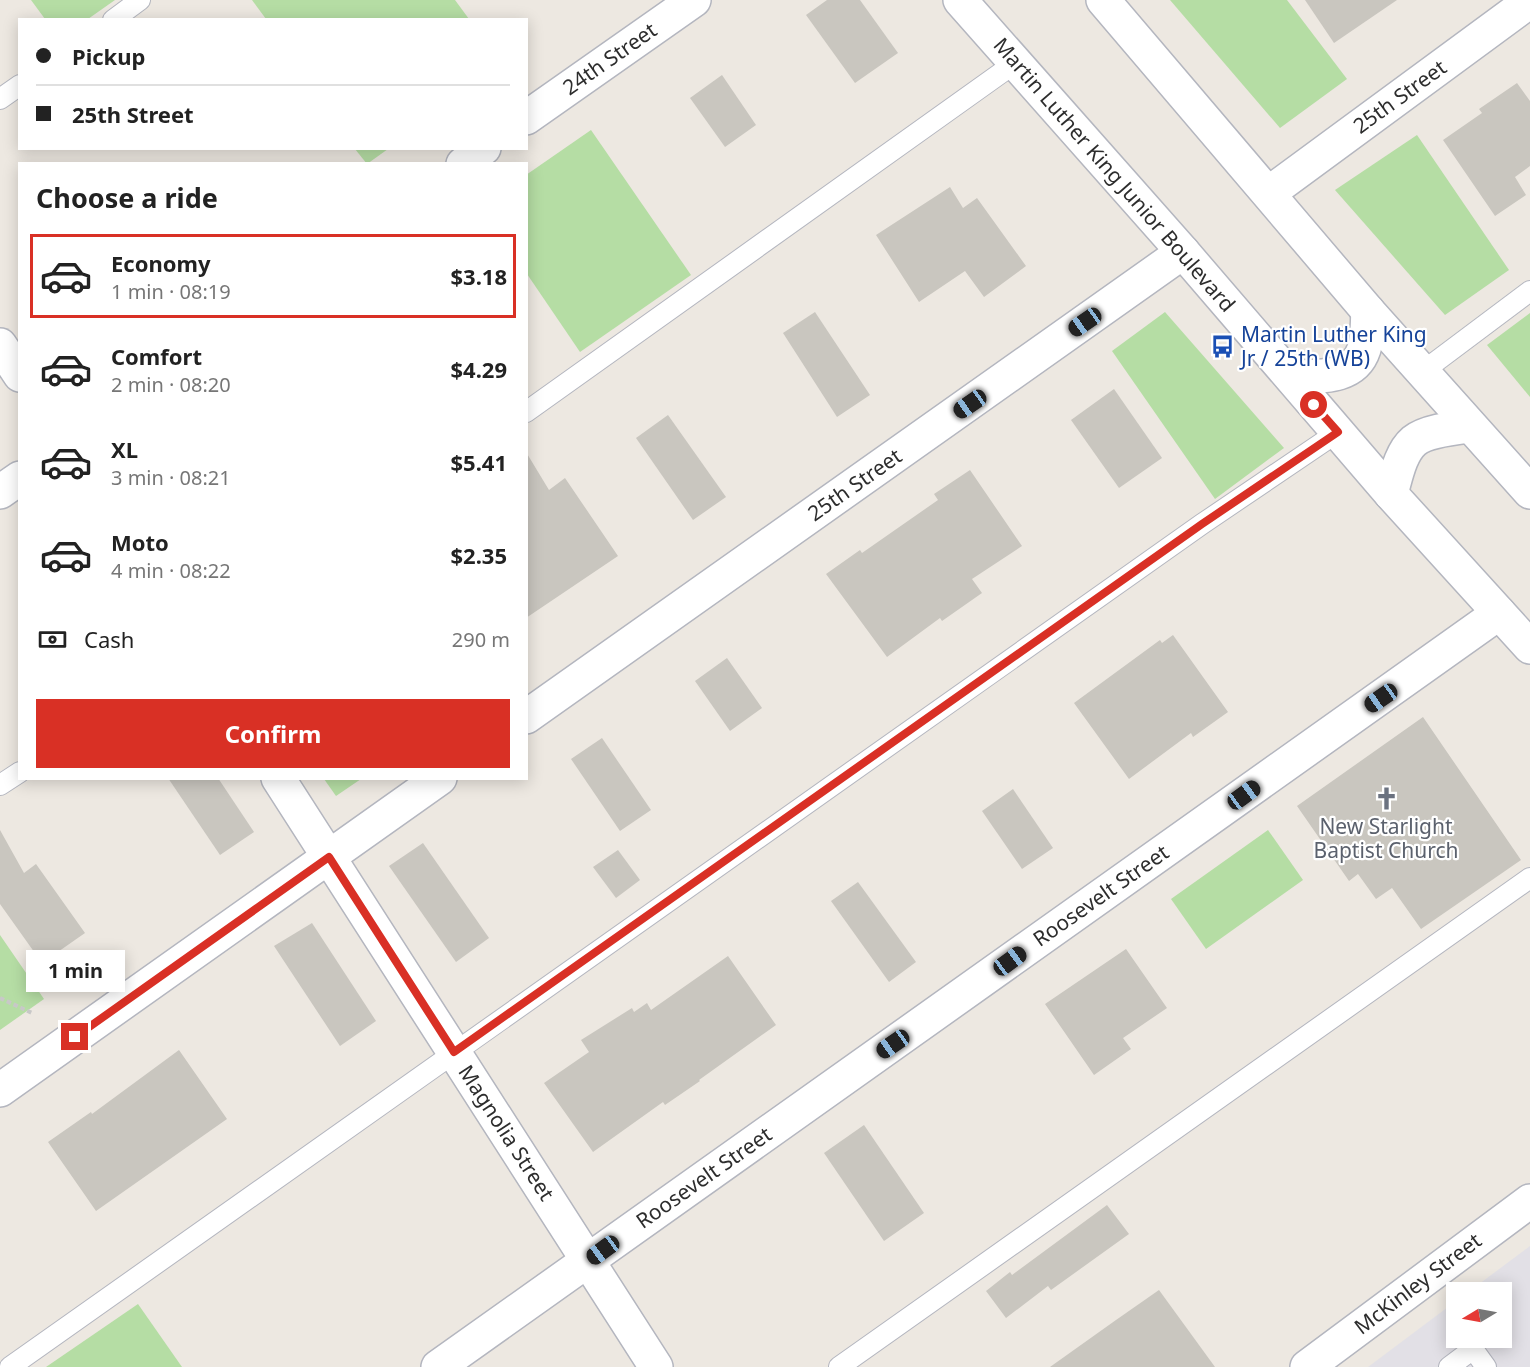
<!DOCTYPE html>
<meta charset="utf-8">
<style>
body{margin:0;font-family:"Noto Sans",sans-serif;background:#f6f6f6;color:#222;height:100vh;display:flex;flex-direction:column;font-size:22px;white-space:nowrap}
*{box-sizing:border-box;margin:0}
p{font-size:20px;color:#767676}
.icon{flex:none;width:33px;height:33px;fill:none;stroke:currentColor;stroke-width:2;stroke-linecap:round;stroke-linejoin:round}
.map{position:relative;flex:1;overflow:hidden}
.details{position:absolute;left:18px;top:162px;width:510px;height:618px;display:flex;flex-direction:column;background:#fff;border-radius:0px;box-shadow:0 3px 15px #0003}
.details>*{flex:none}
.banner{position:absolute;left:18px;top:18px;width:510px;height:132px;border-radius:0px;box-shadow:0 3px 15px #0003;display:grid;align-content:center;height:132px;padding:0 18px;background:#fff}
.needle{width:39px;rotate:260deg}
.controls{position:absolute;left:1446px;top:1282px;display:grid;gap:12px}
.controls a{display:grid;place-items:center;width:66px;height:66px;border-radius:0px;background:#fff;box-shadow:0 3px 15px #0003;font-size:30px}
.end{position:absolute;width:27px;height:27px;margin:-14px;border:8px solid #d93025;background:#fff;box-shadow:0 0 0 3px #fff}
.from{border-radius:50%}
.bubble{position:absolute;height:42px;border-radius:0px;background:#fff;box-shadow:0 3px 15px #0003;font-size:20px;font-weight:700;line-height:42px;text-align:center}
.car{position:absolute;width:18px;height:36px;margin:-18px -9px;border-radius:8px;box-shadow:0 0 4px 2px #0007;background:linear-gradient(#222 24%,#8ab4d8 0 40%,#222 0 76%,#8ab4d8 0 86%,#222 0)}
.banner b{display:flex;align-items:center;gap:21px;height:57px;font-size:22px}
.banner b+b{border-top:2px solid #e0e0e0}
.banner i{width:15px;height:15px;background:#222}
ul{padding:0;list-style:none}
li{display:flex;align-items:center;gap:18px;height:84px;margin:0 12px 9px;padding:0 6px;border:3px solid transparent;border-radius:0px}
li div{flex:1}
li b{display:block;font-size:22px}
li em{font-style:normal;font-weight:700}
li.current{border-color:#d93025}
li>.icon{width:54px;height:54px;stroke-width:1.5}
h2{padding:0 18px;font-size:27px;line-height:72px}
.pay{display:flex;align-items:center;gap:15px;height:66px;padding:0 18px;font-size:22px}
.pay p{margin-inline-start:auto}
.cta{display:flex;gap:12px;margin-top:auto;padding:12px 18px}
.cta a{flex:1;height:69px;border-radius:0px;background:#d93025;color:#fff;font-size:24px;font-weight:700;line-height:69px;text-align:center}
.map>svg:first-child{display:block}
.industrial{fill:#e2e0e6}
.green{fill:#b5dda4}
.building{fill:#c9c6bf}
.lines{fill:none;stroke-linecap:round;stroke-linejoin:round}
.service-casing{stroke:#b4b6bf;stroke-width:22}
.minor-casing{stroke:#b4b6bf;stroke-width:36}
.secondary-casing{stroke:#b4b6bf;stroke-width:36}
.path{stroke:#c8c8c8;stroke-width:4;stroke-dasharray:4.5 3;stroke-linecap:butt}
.service{stroke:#fff;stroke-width:20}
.minor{stroke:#fff;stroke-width:33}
.secondary{stroke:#fff;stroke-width:33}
.route{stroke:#d93025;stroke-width:8}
.labels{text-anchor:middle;stroke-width:4.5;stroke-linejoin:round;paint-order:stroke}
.street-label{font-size:21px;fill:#2d2d2d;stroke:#fff}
.transit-label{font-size:21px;fill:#164399;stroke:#fff;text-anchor:start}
.worship-label{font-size:21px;fill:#5b616d;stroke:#fff}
</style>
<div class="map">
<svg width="1530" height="1367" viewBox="0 0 1530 1367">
<rect width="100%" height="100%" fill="#ede8e1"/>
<path class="industrial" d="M1530,1246V1367H1368L1456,1301V1338H1502V1293H1467Z"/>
<g class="green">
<path d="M31,0H115L88,19H45Z"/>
<path d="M252,0H455L469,19H266Z"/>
<path d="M1170,0H1287L1347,79L1280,128Z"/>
<path d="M591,130L691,275L580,352L527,274L526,175Z"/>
<path d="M1417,135L1509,270L1445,315L1335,190Z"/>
<path d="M355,149H388L367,164Z"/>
<path d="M1165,312L1284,448L1215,499L1112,351Z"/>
<path d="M1530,313V397L1487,345Z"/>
<path d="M324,779H361L336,796Z"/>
<path d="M1268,830L1303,880L1206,949L1171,899Z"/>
<path d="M0,935L44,999L0,1030Z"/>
<path d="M138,1304L182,1367H46Z"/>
</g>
<g class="building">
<path d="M827,0H860L898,53L855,83L806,15Z"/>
<path d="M1305,0H1397L1334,43Z"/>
<path d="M722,75L756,125L725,147L690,98Z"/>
<path d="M1517,83L1530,101V166L1515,177L1526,195L1495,216L1443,140L1482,113L1479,109Z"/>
<path d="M950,187L963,208L977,198L1026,266L984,297L965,271L919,302L876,235Z"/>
<path d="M815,312L870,395L837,417L783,333Z"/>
<path d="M1114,389L1162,458L1119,488L1071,420Z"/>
<path d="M668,415L726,497L693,520L636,438Z"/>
<path d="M526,452L549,490L565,478L618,556L526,618Z"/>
<path d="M970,470L1022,546L972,579L982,593L942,621L940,618L887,657L826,574L860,550L862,553L938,500L934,494Z"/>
<path d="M1173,635L1228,712L1193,737L1191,733L1129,779L1074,703L1160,640L1162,643Z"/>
<path d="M727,658L762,708L730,731L695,681Z"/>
<path d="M1423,717L1521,860L1421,929L1392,888L1376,899L1358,874L1349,881L1297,806Z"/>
<path d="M602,738L651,810L620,831L571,759Z"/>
<path d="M168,778H218L254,832L220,855Z"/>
<path d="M1013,789L1053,848L1022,869L982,811Z"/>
<path d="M0,830L24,873L36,864L85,933L42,963L0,904Z"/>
<path d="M423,843L489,938L456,962L389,866Z"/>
<path d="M618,850L640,880L616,898L593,867Z"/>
<path d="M858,882L916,962L889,982L831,901Z"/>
<path d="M312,923L376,1021L340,1046L274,946Z"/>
<path d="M1126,949L1167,1008L1123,1038L1131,1049L1094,1075L1045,1004Z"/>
<path d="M728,956L776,1025L699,1080L700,1081L665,1105L663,1102L593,1152L544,1083L589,1052L581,1040L632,1008L634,1012L647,1003L651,1010Z"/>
<path d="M179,1050L227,1119L96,1211L48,1142L91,1112L92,1114Z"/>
<path d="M864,1125L924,1213L884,1241L824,1153Z"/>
<path d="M1107,1205L1129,1234L1051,1290L1048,1286L1006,1318L986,1291L1010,1272L1012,1275Z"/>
<path d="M1159,1290L1215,1367H1050L1116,1320Z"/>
</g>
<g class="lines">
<defs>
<g id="service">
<path d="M113,20L140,0"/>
<path d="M0,99L20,85"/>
<path d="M1422,372L1530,291"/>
<path d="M526,412L1015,63"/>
<path d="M0,785L20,772"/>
<path d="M10,1367L1202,524L1338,432"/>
<path d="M839,1367L1530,878"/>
<path d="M1449,1367L1473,1349L1486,1367"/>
</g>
<g id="minor">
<path d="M526,118L694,0"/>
<path d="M463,164L484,148"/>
<path d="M1269,193L1530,1"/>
<path d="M0,345L20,375"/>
<path d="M0,492L20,478"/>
<path d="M526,717L1183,252"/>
<path d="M278,778L656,1367"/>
<path d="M0,1090L440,778"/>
<path d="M438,1367L1499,613"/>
<path d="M1307,1367L1530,1201"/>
</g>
<g id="secondary">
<path d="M960,0L1183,252L1391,494L1530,647"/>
<path d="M1103,0L1368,311L1530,492"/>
<path d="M1291,377C1318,376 1354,380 1364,349C1368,338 1367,323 1368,311"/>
<path d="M1391,494C1396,477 1400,453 1414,441C1426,431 1455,428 1470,426"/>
</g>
</defs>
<use href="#service" class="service-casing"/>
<use href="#minor" class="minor-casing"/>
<use href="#secondary" class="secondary-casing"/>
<path class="path" d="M0,998L32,1013"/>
<use href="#service" class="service"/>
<use href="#minor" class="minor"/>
<use href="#secondary" class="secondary"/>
</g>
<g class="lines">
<path class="route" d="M75,1037L329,857L454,1052L1202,524L1338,432L1314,405"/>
</g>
<defs>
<symbol id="bus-bare" viewBox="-9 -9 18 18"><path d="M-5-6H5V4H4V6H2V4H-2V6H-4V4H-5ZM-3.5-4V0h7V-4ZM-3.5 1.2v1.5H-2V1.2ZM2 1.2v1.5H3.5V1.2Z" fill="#1a4fb4" stroke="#fff" stroke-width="2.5" paint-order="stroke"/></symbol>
<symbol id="church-bare" viewBox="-9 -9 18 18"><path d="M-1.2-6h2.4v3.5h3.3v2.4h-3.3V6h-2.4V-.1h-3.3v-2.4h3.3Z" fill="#6b7280" stroke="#fff" stroke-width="2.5" paint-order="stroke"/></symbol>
</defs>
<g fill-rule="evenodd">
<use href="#bus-bare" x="1206" y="330" width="33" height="33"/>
<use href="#church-bare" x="1370" y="782" width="33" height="33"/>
</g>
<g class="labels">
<g class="street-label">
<text transform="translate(610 59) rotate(-35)" y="7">24th Street</text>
<text transform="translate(1400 97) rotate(-36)" y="7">25th Street</text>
<text transform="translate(1114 175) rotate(49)" y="7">Martin Luther King Junior Boulevard</text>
<text transform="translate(855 485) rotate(-35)" y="7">25th Street</text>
<text transform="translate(1101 896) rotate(-35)" y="7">Roosevelt Street</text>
<text transform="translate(506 1133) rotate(57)" y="7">Magnolia Street</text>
<text transform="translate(704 1178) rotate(-35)" y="7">Roosevelt Street</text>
<text transform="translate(1418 1284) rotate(-37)" y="7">McKinley Street</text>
</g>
<g class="transit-label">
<text x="1241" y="342">Martin Luther King<tspan x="1241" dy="24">Jr / 25th (WB)</tspan></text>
</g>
<g class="worship-label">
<text x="1386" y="834">New Starlight<tspan x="1386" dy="24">Baptist Church</tspan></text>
</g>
</g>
</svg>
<div class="controls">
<a><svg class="needle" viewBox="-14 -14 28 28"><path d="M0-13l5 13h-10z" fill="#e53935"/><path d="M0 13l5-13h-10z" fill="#767676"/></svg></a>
</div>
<i class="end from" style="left:1314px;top:405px"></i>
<i class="end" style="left:75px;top:1037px"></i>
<div class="bubble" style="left:26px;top:950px;width:99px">1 min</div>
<i class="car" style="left:1085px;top:322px;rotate:235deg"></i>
<i class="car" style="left:970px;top:404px;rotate:235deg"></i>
<i class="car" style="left:1381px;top:698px;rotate:235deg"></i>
<i class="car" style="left:1244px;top:795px;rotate:54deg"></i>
<i class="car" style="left:1010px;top:961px;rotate:54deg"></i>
<i class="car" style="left:893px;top:1044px;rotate:235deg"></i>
<i class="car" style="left:603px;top:1250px;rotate:234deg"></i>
<div class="banner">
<b><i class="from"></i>Pickup</b>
<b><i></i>25th Street</b>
</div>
<section class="details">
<h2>Choose a ride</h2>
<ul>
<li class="current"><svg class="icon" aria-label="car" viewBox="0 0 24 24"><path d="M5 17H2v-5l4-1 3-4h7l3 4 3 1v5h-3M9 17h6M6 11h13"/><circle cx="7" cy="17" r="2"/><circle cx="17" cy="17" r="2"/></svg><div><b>Economy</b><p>1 min · 08:19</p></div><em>$3.18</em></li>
<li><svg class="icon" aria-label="car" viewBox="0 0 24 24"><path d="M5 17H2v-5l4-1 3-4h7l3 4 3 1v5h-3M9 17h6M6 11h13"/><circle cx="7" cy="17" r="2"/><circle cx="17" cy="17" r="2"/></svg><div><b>Comfort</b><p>2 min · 08:20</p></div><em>$4.29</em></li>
<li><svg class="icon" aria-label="car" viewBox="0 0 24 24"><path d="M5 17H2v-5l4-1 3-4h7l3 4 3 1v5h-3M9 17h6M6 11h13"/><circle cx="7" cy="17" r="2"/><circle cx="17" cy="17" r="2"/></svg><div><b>XL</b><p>3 min · 08:21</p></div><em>$5.41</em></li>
<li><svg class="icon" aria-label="car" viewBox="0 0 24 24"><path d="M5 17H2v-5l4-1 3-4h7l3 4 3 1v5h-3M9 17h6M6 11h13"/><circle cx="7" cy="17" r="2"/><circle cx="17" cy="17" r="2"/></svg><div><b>Moto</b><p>4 min · 08:22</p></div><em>$2.35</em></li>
</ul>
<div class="pay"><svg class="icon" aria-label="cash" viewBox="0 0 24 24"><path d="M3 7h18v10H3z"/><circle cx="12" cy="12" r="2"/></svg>Cash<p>290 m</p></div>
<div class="cta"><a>Confirm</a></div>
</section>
</div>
